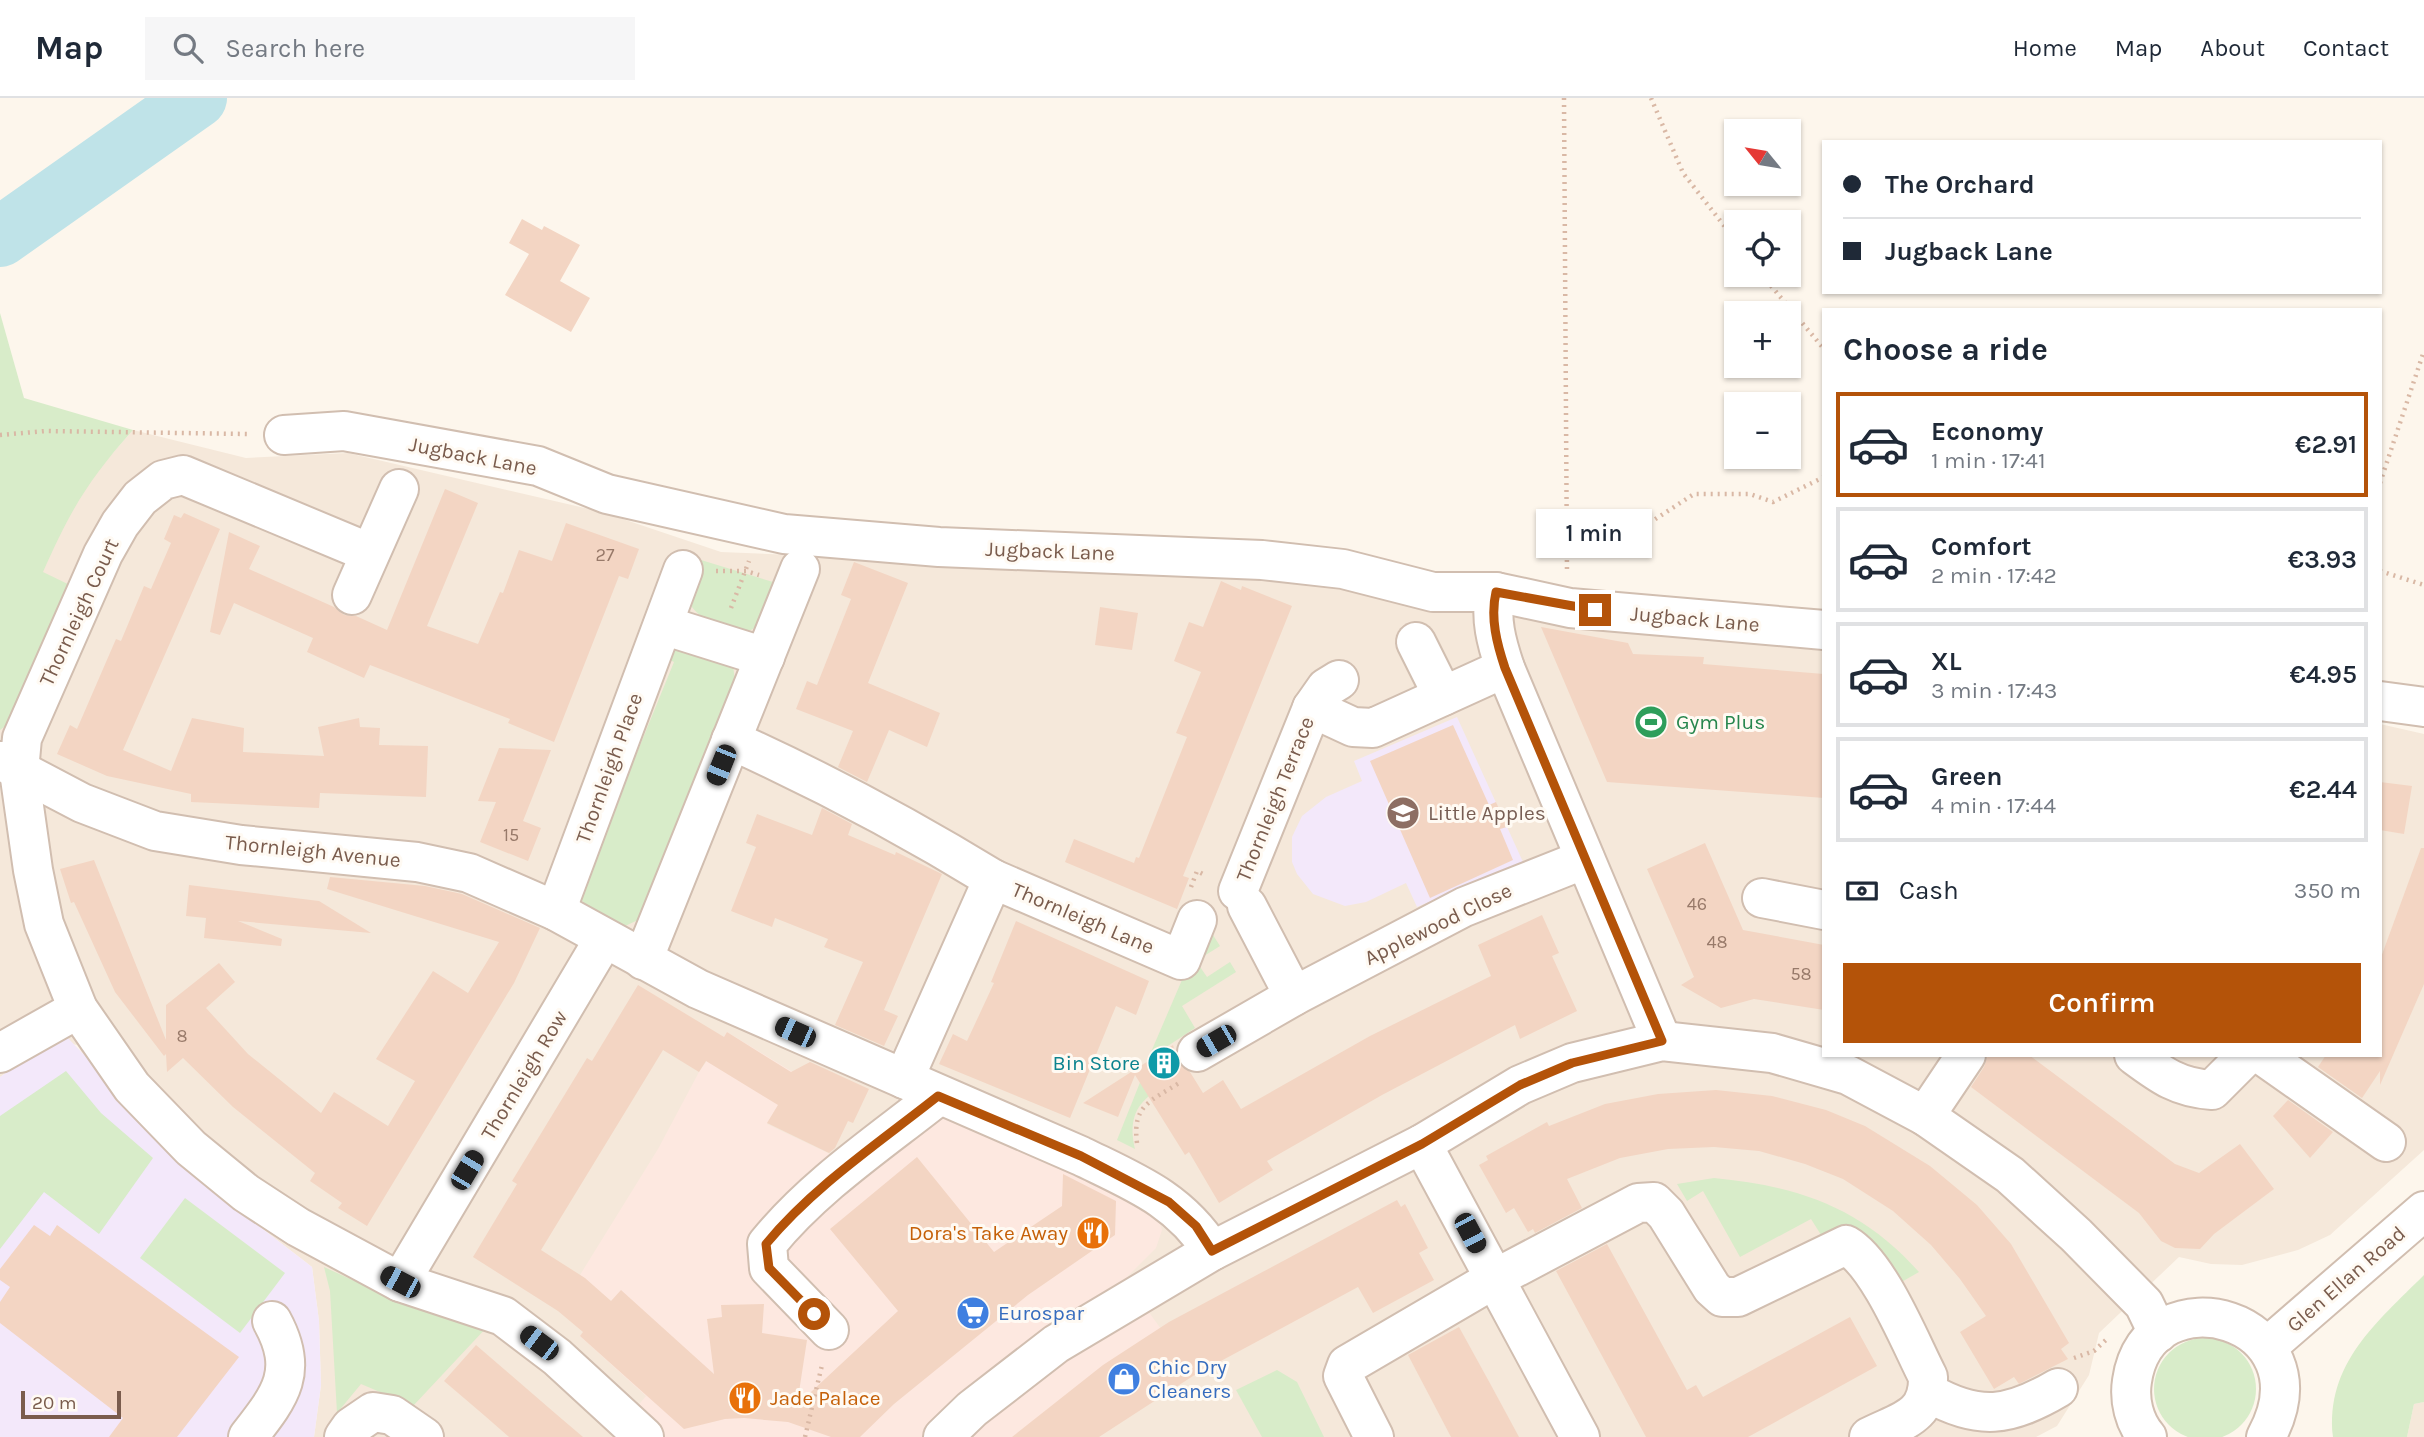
<!DOCTYPE html>
<meta charset="utf-8">
<style>
body{margin:0;font-family:Karla,sans-serif;background:#f6f6f7;color:#1f2937;height:100vh;display:flex;flex-direction:column;font-size:26px;white-space:nowrap}
*{box-sizing:border-box;margin:0}
p{font-size:23px;color:#747a83}
.icon{flex:none;width:38px;height:38px;fill:none;stroke:currentColor;stroke-width:2;stroke-linecap:round;stroke-linejoin:round}
.map{position:relative;flex:1;overflow:hidden}
.side{position:absolute;left:1822px;top:210px;width:560px;height:749px;display:flex;flex-direction:column;background:#fff;border-radius:0px;box-shadow:0 2px 5px #0004}
.side>*{flex:none}
.hud{position:absolute;left:1822px;top:42px;width:560px;height:154px;border-radius:0px;box-shadow:0 2px 5px #0004;display:grid;align-content:center;height:154px;padding:0 21px;background:#fff}
.needle{width:46px;rotate:300deg}
.tools{position:absolute;left:1724px;top:21px;display:grid;gap:14px}
.tools a{display:grid;place-items:center;width:77px;height:77px;border-radius:0px;background:#fff;box-shadow:0 2px 5px #0004;font-size:35px}
.scale{position:absolute;left:21px;bottom:18px;width:100px;box-sizing:border-box;padding-left:7px;border:4px solid #7a5c4d;border-top:0;font-size:19px;line-height:24px;white-space:nowrap;color:#7a5c4d;-webkit-text-stroke:5px #fffaf3;paint-order:stroke}
.end{position:absolute;width:32px;height:32px;margin:-16px;border:9px solid #b45309;background:#fff;box-shadow:0 0 0 4px #fff}
.from{border-radius:50%}
.bubble{position:absolute;height:49px;border-radius:0px;background:#fff;box-shadow:0 2px 5px #0004;font-size:23px;font-weight:600;line-height:49px;text-align:center}
.car{position:absolute;width:21px;height:42px;margin:-21px -10px;border-radius:9px;box-shadow:0 0 5px 2px #0007;background:linear-gradient(#222 24%,#8ab4d8 0 40%,#222 0 76%,#8ab4d8 0 86%,#222 0)}
.hud b{display:flex;align-items:center;gap:24px;height:66px;font-size:26px}
.hud b+b{border-top:2px solid #e0e1e3}
.hud i{width:18px;height:18px;background:#1f2937}
ul{padding:0;list-style:none}
li{display:flex;align-items:center;gap:21px;height:105px;margin:0 14px 10px;padding:0 7px;border:4px solid #e0e1e3;border-radius:0px}
li div{flex:1}
li b{display:block;font-size:26px}
li em{font-style:normal;font-weight:600}
li.current{border-color:#b45309}
li>.icon{width:63px;height:63px;stroke-width:1.5}
h2{padding:0 21px;font-size:32px;line-height:84px}
.pay{display:flex;align-items:center;gap:18px;height:77px;padding:0 21px;font-size:26px}
.pay p{margin-inline-start:auto}
.primary-button{display:flex;gap:14px;margin-top:auto;padding:14px 21px}
.primary-button a{flex:1;height:80px;border-radius:0px;background:#b45309;color:#fff;font-size:28px;font-weight:600;line-height:80px;text-align:center}
header{display:flex;align-items:center;gap:42px;box-sizing:border-box;height:98px;padding:0 35px;background:#fff;border-bottom:2px solid #e0e1e3}
header strong{font-size:33px}
nav{display:flex;gap:38px;margin-inline-start:auto;font-size:24px}
.search{width:490px;height:63px;background:#f6f6f7;display:flex;align-items:center;gap:18px;box-sizing:border-box;padding:0 24px;border-radius:0px;color:#747a83;font-size:26px}
.map>svg:first-child{display:block}
.residential{fill:#f5e8da}
.commercial{fill:#fde8e0}
.education{fill:#f3e8fa}
.green{fill:#d8ecc9}
.lines{fill:none;stroke-linecap:round;stroke-linejoin:round}
.river{stroke:#bfe3e8;stroke-width:60}
.building{fill:#f3d5c3}
.minor-casing{stroke:#d1beb0;stroke-width:42}
.path{stroke:#d9b8a5;stroke-width:4.5;stroke-dasharray:2 5;stroke-linecap:butt}
.minor{stroke:#fff;stroke-width:38}
.route{stroke:#b45309;stroke-width:9}
.labels{text-anchor:middle;stroke-width:6;stroke-linejoin:round;paint-order:stroke}
.number-label{font-size:18px;fill:#987a6a}
.street-label{font-size:21px;fill:#7a5c4d;stroke:#fffaf3}
.leisure-label{font-size:21px;fill:#27864d;stroke:#fffaf3;text-anchor:start}
.education-label{font-size:21px;fill:#785e54;stroke:#fffaf3;text-anchor:start}
.culture-label{font-size:21px;fill:#0d838f;stroke:#fffaf3;text-anchor:end}
.food-label{font-size:21px;fill:#c56008;stroke:#fffaf3;text-anchor:end}
.shop-label{font-size:21px;fill:#366cbe;stroke:#fffaf3;text-anchor:start}
</style>
<header>
<strong>Map</strong>
<div class="search"><svg class="icon" aria-label="search" viewBox="0 0 24 24"><circle cx="10" cy="10" r="6"/><path d="M15 15l6 6"/></svg>Search here</div>
<nav><a>Home</a><a>Map</a><a>About</a><a>Contact</a></nav>
</header>
<div class="map">
<svg width="2424" height="1339" viewBox="0 0 2424 1339">
<rect width="100%" height="100%" fill="#fdf6ec"/>
<g class="residential">
<path d="M133,332L246,360L348,355L602,414L721,454L1237,475L1381,493L1481,516L1823,553L1824,957H2380V626L2424,636V1052L2330,1137L2298,1152L2242,1167L2211,1166L2179,1159L2099,1235L2089,1277L2057,1328L2036,1339H314L321,1287L319,1223L312,1169L215,1094L86,961L77,947L52,942L0,979V439L68,418L96,374Z"/>
<path d="M2424,1304V1339H2407L2414,1306Z"/>
</g>
<path class="commercial" d="M727,934L796,976L767,1026L832,1057L943,1021L973,1026L1157,1118L1162,1132L1156,1150L1125,1181L1179,1256L1060,1339H612L646,1298L580,1238L611,1203L580,1177L658,1051L699,974Z"/>
<g class="education">
<path d="M1457,619L1523,764L1417,809L1406,785L1366,804L1345,808L1313,796L1297,776L1292,764V739L1302,718L1326,699L1362,683L1354,663Z"/>
<path d="M67,939L215,1094L312,1169L319,1223L321,1287L314,1339H0V979L53,942Z"/>
</g>
<g class="green">
<path d="M0,215L24,300L133,332C88,382 70,413 43,474L74,489L13,622L0,632Z"/>
<path d="M701,462L773,484C769,498 765,520 754,530C742,541 693,521 690,504C687,491 697,474 701,462Z"/>
<path d="M673,547L733,567L735,583L638,822L623,829L586,809L579,797L674,564L666,560Z"/>
<path d="M1206,826L1220,848L1196,863L1207,879L1230,864L1236,874L1182,908L1195,930L1148,961Z"/>
<path d="M1145,972L1149,998C1132,1012 1130,1029 1135,1051L1117,1042Z"/>
<path d="M66,973L101,1015L153,1060L99,1136L44,1094L0,1151V1018Z"/>
<path d="M1714,1080C1798,1088 1861,1109 1919,1174L1898,1186L1823,1140L1811,1121L1740,1159L1703,1093L1687,1103L1677,1086Z"/>
<path d="M185,1100L285,1175L240,1235L140,1160Z"/>
<path d="M324,1169L416,1211L487,1229L413,1308L361,1286L337,1315L330,1193Z"/>
<path d="M2424,1177V1304L2414,1306L2407,1339H2333C2325,1266 2377,1224 2424,1177Z"/>
<circle cx="2205" cy="1291" r="51"/>
<path d="M1277,1272L1297,1284L1324,1339H1262L1236,1292Z"/>
</g>
<g class="lines">
<path class="river" d="M0,139L197,0"/>
</g>
<g class="building">
<path d="M522,121L542,132L544,128L580,147L560,183L590,200L571,234L505,197L529,156L509,145Z"/>
<path d="M445,391L478,405L427,528L478,546L500,494L503,495L519,452L552,463L566,425L639,451L628,481L619,478L554,644L508,625L510,621L370,567L364,580L307,554L313,540L234,505L220,537L210,534L229,434L260,448L249,471L334,509L344,517L356,518L387,532Z"/>
<path d="M184,415L220,431L123,652L171,673L192,620L244,630L243,654L324,658L318,629L359,620L360,629L380,630L379,647L428,648L426,699L320,695L319,710L191,704V696L107,678L57,656L70,627L77,631L116,541L121,543L144,488L151,491L171,445L164,441L174,417L181,420Z"/>
<path d="M854,464L908,485L868,585L940,615L927,649L889,632L867,684L838,669L853,633L796,611L807,583L817,587L851,501L841,497Z"/>
<path d="M1221,483L1241,492L1242,488L1292,508L1183,778L1189,780L1177,811L1065,764L1074,741L1134,765L1136,759L1139,760L1187,639L1176,635L1201,574L1174,563L1189,524L1203,529Z"/>
<path d="M1100,509L1138,515L1132,552L1095,547Z"/>
<path d="M1541,529L1628,545L1633,556L1704,559L1703,566L1824,576V700L1607,684Z"/>
<path d="M1453,627L1489,707L1496,704L1507,729L1500,731L1513,762L1430,800L1370,663Z"/>
<path d="M499,650L551,652L523,723L541,730L528,763L480,744L496,704L478,703Z"/>
<path d="M2380,684L2412,688L2404,736L2380,732Z"/>
<path d="M822,710L852,726L848,737L895,757L896,754L942,776L884,912L898,918L884,948L835,927L863,864L824,849L828,841L775,820L772,829L731,813L756,749L746,745L757,716L812,737Z"/>
<path d="M1705,745L1743,832L1824,847V912L1754,901L1721,910L1681,887L1694,879L1647,771Z"/>
<path d="M2421,750H2424V886L2380,987V973L2362,1000L2318,969L2326,957H2380V862Z"/>
<path d="M94,762L166,942V907L219,865L235,884L206,910L248,956L321,1015L334,994L388,1028L415,983L376,961L433,873L468,895L499,844L327,791L330,779L425,788L462,796L540,830L514,885L367,1128L338,1110L342,1105L310,1083L315,1075L233,1009L183,960L167,974L166,956L164,958L115,894L74,804L71,805L60,771Z"/>
<path d="M189,787L319,803L371,835L238,823L282,841L281,848L204,840L206,820L186,818Z"/>
<path d="M1542,817L1559,855L1552,858L1577,913L1520,941L1515,927L1382,997L1267,1063L1273,1072L1219,1105L1189,1054L1185,1057L1135,977L1118,1019L1083,1005L1173,947L1178,965L1190,974L1203,995L1223,982L1241,1011L1370,938L1491,878L1478,847Z"/>
<path d="M1016,823L1149,883L1136,917L1116,908L1070,1020L939,966L953,936L967,943L994,885L991,884Z"/>
<path d="M638,887L724,939L727,934L791,974L810,964L869,991L853,1025L848,1023L835,1050L829,1055L767,1025L778,1007L706,963L699,974L663,952L541,1152L585,1180L611,1203L621,1192L714,1276L707,1221L722,1219L721,1207L764,1206L762,1235L807,1242L797,1307L898,1213L830,1131L917,1059L994,1154L1062,1108L1063,1076L1116,1103L1115,1137L1028,1197L894,1306L860,1339H831L788,1324L744,1320L725,1321L684,1331L580,1238L583,1234L558,1213L473,1159L517,1086L512,1083L587,960L592,963Z"/>
<path d="M1988,957H2029L2175,1066L2199,1075L2240,1046L2274,1091L2214,1136L2200,1151L2175,1150L2161,1143L2139,1115L1971,989L1984,969Z"/>
<path d="M1716,992L1772,998L1826,1012L1865,1028L1930,1068L1977,1107L2011,1146L2069,1245L2061,1251L2068,1261L2019,1286L2014,1279L1994,1291L1960,1234L1986,1218L1960,1181L1931,1147L1893,1113L1843,1081L1805,1066L1759,1053L1714,1049L1668,1051L1620,1060L1567,1081L1582,1110L1535,1135L1533,1131L1528,1134L1514,1110L1506,1115L1479,1067L1488,1062L1486,1058L1547,1024L1549,1028L1605,1006L1658,996Z"/>
<path d="M2288,1002L2333,1034L2310,1060L2273,1018Z"/>
<path d="M1397,1102L1401,1109L1405,1106L1428,1150L1419,1155L1434,1182L1373,1215L1358,1189L1193,1278L1099,1339H1012L1103,1267L1169,1224Z"/>
<path d="M34,1127L50,1138L57,1127L239,1259L177,1339H109L123,1320L0,1225V1204L10,1189L0,1182V1171Z"/>
<path d="M1607,1146L1687,1292L1696,1287L1703,1299L1850,1219L1877,1268L1748,1339H1646L1556,1173Z"/>
<path d="M1459,1229L1492,1289L1519,1339H1451L1408,1257Z"/>
<path d="M476,1247L556,1316L583,1339H509L485,1318L444,1283Z"/>
</g>
<g class="lines">
<defs>
<g id="minor">
<path d="M284,337L344,333L538,368L607,396L784,436L939,449L1262,462L1343,471L1433,494H1496L1570,510L1824,532"/>
<path d="M370,455L183,377L163,382L140,400L120,426L103,456L22,640L19,673L33,772L44,826L78,911L132,989L191,1050L246,1095L298,1129L400,1184L503,1218L557,1259L644,1339"/>
<path d="M1496,494C1489,519 1497,546 1505,570L1662,943"/>
<path d="M352,497L399,391"/>
<path d="M663,527L765,559"/>
<path d="M1416,544L1443,598"/>
<path d="M2380,603L2424,609"/>
<path d="M1312,610L1353,629L1373,630L1505,570"/>
<path d="M731,642C822,683 908,729 993,781"/>
<path d="M2,663L82,705L155,733L241,747L417,764L469,775L556,813L698,891L1081,1058C1134,1084 1179,1101 1212,1153"/>
<path d="M1238,793L1312,610L1326,590L1339,582"/>
<path d="M1762,800L1824,812"/>
<path d="M1247,808L1294,898"/>
<path d="M556,813L683,472"/>
<path d="M643,862L800,471"/>
<path d="M1197,954L1294,898L1464,809L1585,761"/>
<path d="M0,955L78,911"/>
<path d="M2134,957C2161,977 2178,990 2212,992L2247,957"/>
<path d="M2262,957L2386,1044"/>
<path d="M904,981L993,781L1181,862L1197,822"/>
<path d="M1925,1018L1966,957"/>
<path d="M1422,1046L1580,1339"/>
<path d="M400,1184L604,841"/>
<path d="M829,1232L769,1170L767,1146C814,1088 880,1044 938,998"/>
<path d="M2267,1249L2424,1113"/>
<path d="M1929,1295C1979,1323 2009,1319 2058,1290"/>
<path d="M248,1339C280,1298 300,1274 272,1223"/>
<path d="M344,1339L351,1329L373,1314L392,1317L424,1339"/>
<path d="M943,1339L972,1311L1056,1246L1212,1153L1422,1046L1520,987L1572,965L1662,943L1772,955L1848,977L1925,1018L2010,1077L2076,1137L2144,1206L2158,1235"/>
<path d="M1374,1339L1343,1278L1347,1267L1494,1181L1638,1105L1654,1104L1666,1116L1712,1190L1722,1199H1738L1846,1147C1879,1166 1910,1244 1928,1279C1929,1320 1900,1323 1869,1339"/>
<path d="M2147,1339C2134,1324 2129,1302 2132,1283C2148,1170 2331,1220 2266,1339"/>
</g>
</defs>
<use href="#minor" class="minor-casing"/>
<g class="path">
<path d="M1564,0L1567,474"/>
<path d="M1651,0L1683,75L1736,143"/>
<path d="M1762,177L1824,251"/>
<path d="M0,337L46,333L248,336"/>
<path d="M2380,385L2424,253"/>
<path d="M1568,440L1637,433L1694,396H1750L1773,404L1824,379"/>
<path d="M716,473H746L759,477"/>
<path d="M2380,473L2424,487"/>
<path d="M731,510L749,463"/>
<path d="M1191,789L1197,773L1205,777"/>
<path d="M1137,1045C1132,1007 1151,1003 1179,985"/>
<path d="M2074,1260L2094,1253L2108,1240"/>
<path d="M805,1339L822,1267"/>
</g>
<use href="#minor" class="minor"/>
</g>
<g class="lines">
<path class="route" d="M814,1216L769,1170L766,1146C814,1088 880,1044 938,998L1081,1058L1169,1104L1196,1128L1212,1153L1422,1046L1520,987L1572,965L1662,943L1505,570C1497,546 1490,520 1496,494L1595,512"/>
</g>
<defs>
<symbol id="stadium-disc" viewBox="-11 -11 22 22"><circle r="9.5" fill="#2e9e5b" stroke="#fffaf3"/><path d="M0-5a6.5 5 0 1 0 0 10a6.5 5 0 1 0 0-10ZM-3.5-1.8h7v3.6h-7Z" fill="#fff"/></symbol>
<symbol id="school-disc" viewBox="-11 -11 22 22"><circle r="9.5" fill="#8d6e63" stroke="#fffaf3"/><path d="M0-5L7-2L0 1L-7-2ZM-4 1L0 2.5L4 1V4Q0 6-4 4Z" fill="#fff"/></symbol>
<symbol id="building-disc" viewBox="-11 -11 22 22"><circle r="9.5" fill="#0f9aa8" stroke="#fffaf3"/><path d="M-4-6H4V6H1V3H-1V6H-4ZM-2.5-4.3h1.7v1.8h-1.7ZM.8-4.3h1.7v1.8H.8ZM-2.5-1h1.7V.8h-1.7ZM.8-1h1.7V.8H.8Z" fill="#fff"/></symbol>
<symbol id="restaurant-disc" viewBox="-11 -11 22 22"><circle r="9.5" fill="#e8710a" stroke="#fffaf3"/><path d="M-5-6h1v4h1v-4h1v4h1v-4h1v5L-1.5 .5V6h-2V.5L-5-1ZM5-6V6H3V1.5H1.5Q1.5-4 5-6Z" fill="#fff"/></symbol>
<symbol id="supermarket-disc" viewBox="-11 -11 22 22"><circle r="9.5" fill="#3f7fe0" stroke="#fffaf3"/><path d="M-6-5.5h2.5l.6 2H6L4.5 2H-2.5L-4.4-4H-6ZM-1.5 3.2a1.3 1.3 0 1 0 .1 0ZM3 3.2a1.3 1.3 0 1 0 .1 0Z" fill="#fff"/></symbol>
<symbol id="shop-disc" viewBox="-11 -11 22 22"><circle r="9.5" fill="#3f7fe0" stroke="#fffaf3"/><path d="M-5-2.5h2.3a2.7 3.5 0 0 1 5.4 0H5L5.5 6h-11ZM-1.5-2.5h3a1.5 2.3 0 0 0-3 0Z" fill="#fff"/></symbol>
</defs>
<g fill-rule="evenodd">
<use href="#stadium-disc" x="1632" y="605" width="38" height="38"/>
<use href="#school-disc" x="1384" y="696" width="38" height="38"/>
<use href="#building-disc" x="1145" y="946" width="38" height="38"/>
<use href="#restaurant-disc" x="1074" y="1116" width="38" height="38"/>
<use href="#supermarket-disc" x="954" y="1196" width="38" height="38"/>
<use href="#shop-disc" x="1105" y="1262" width="38" height="38"/>
<use href="#restaurant-disc" x="726" y="1281" width="38" height="38"/>
</g>
<g class="labels">
<g class="number-label">
<text x="605" y="463">27</text>
<text x="511" y="743">15</text>
<text x="1697" y="812">46</text>
<text x="1717" y="850">48</text>
<text x="1801" y="882">58</text>
<text x="182" y="944">8</text>
</g>
<g class="street-label">
<text transform="translate(473 358) rotate(11)" y="7">Jugback Lane</text>
<text transform="translate(1050 453) rotate(2)" y="7">Jugback Lane</text>
<text transform="translate(79 514) rotate(-65)" y="7">Thornleigh Court</text>
<text transform="translate(1695 521) rotate(5)" y="7">Jugback Lane</text>
<text transform="translate(609 670) rotate(-70)" y="7">Thornleigh Place</text>
<text transform="translate(1275 701) rotate(-68)" y="7">Thornleigh Terrace</text>
<text transform="translate(313 753) rotate(6)" y="7">Thornleigh Avenue</text>
<text transform="translate(1083 820) rotate(23)" y="7">Thornleigh Lane</text>
<text transform="translate(1438 826) rotate(-26)" y="7">Applewood Close</text>
<text transform="translate(524 977) rotate(-59)" y="7">Thornleigh Row</text>
<text transform="translate(2346 1181) rotate(-41)" y="7">Glen Ellan Road</text>
</g>
<g class="leisure-label">
<text x="1676" y="631">Gym Plus</text>
</g>
<g class="education-label">
<text x="1428" y="722">Little Apples</text>
</g>
<g class="culture-label">
<text x="1140" y="972">Bin Store</text>
</g>
<g class="food-label">
<text x="1068" y="1142">Dora's Take Away</text>
<text x="770" y="1307" text-anchor="start">Jade Palace</text>
</g>
<g class="shop-label">
<text x="998" y="1222">Eurospar</text>
<text x="1148" y="1276">Chic Dry<tspan x="1148" dy="24">Cleaners</tspan></text>
</g>
</g>
</svg>
<div class="tools">
<a><svg class="needle" viewBox="-14 -14 28 28"><path d="M0-13l5 13h-10z" fill="#e53935"/><path d="M0 13l5-13h-10z" fill="#747a83"/></svg></a>
<a><svg class="icon" aria-label="locate" viewBox="0 0 24 24"><circle cx="12" cy="12" r="6"/><path d="M12 2v4M12 18v4M2 12h4M18 12h4"/></svg></a>
<a>+</a>
<a>−</a>
</div>
<div class="scale">20 m</div>
<i class="end from" style="left:814px;top:1216px"></i>
<i class="end" style="left:1595px;top:512px"></i>
<div class="bubble" style="left:1536px;top:411px;width:116px">1 min</div>
<i class="car" style="left:721px;top:667px;rotate:202deg"></i>
<i class="car" style="left:795px;top:934px;rotate:294deg"></i>
<i class="car" style="left:1216px;top:943px;rotate:240deg"></i>
<i class="car" style="left:467px;top:1072px;rotate:31deg"></i>
<i class="car" style="left:1470px;top:1135px;rotate:152deg"></i>
<i class="car" style="left:400px;top:1184px;rotate:298deg"></i>
<i class="car" style="left:539px;top:1245px;rotate:307deg"></i>
<div class="hud">
<b><i class="from"></i>The Orchard</b>
<b><i></i>Jugback Lane</b>
</div>
<section class="side">
<h2>Choose a ride</h2>
<ul>
<li class="current"><svg class="icon" aria-label="car" viewBox="0 0 24 24"><path d="M5 17H2v-5l4-1 3-4h7l3 4 3 1v5h-3M9 17h6M6 11h13"/><circle cx="7" cy="17" r="2"/><circle cx="17" cy="17" r="2"/></svg><div><b>Economy</b><p>1 min · 17:41</p></div><em>€2.91</em></li>
<li><svg class="icon" aria-label="car" viewBox="0 0 24 24"><path d="M5 17H2v-5l4-1 3-4h7l3 4 3 1v5h-3M9 17h6M6 11h13"/><circle cx="7" cy="17" r="2"/><circle cx="17" cy="17" r="2"/></svg><div><b>Comfort</b><p>2 min · 17:42</p></div><em>€3.93</em></li>
<li><svg class="icon" aria-label="car" viewBox="0 0 24 24"><path d="M5 17H2v-5l4-1 3-4h7l3 4 3 1v5h-3M9 17h6M6 11h13"/><circle cx="7" cy="17" r="2"/><circle cx="17" cy="17" r="2"/></svg><div><b>XL</b><p>3 min · 17:43</p></div><em>€4.95</em></li>
<li><svg class="icon" aria-label="car" viewBox="0 0 24 24"><path d="M5 17H2v-5l4-1 3-4h7l3 4 3 1v5h-3M9 17h6M6 11h13"/><circle cx="7" cy="17" r="2"/><circle cx="17" cy="17" r="2"/></svg><div><b>Green</b><p>4 min · 17:44</p></div><em>€2.44</em></li>
</ul>
<div class="pay"><svg class="icon" aria-label="cash" viewBox="0 0 24 24"><path d="M3 7h18v10H3z"/><circle cx="12" cy="12" r="2"/></svg>Cash<p>350 m</p></div>
<div class="primary-button"><a>Confirm</a></div>
</section>
</div>
